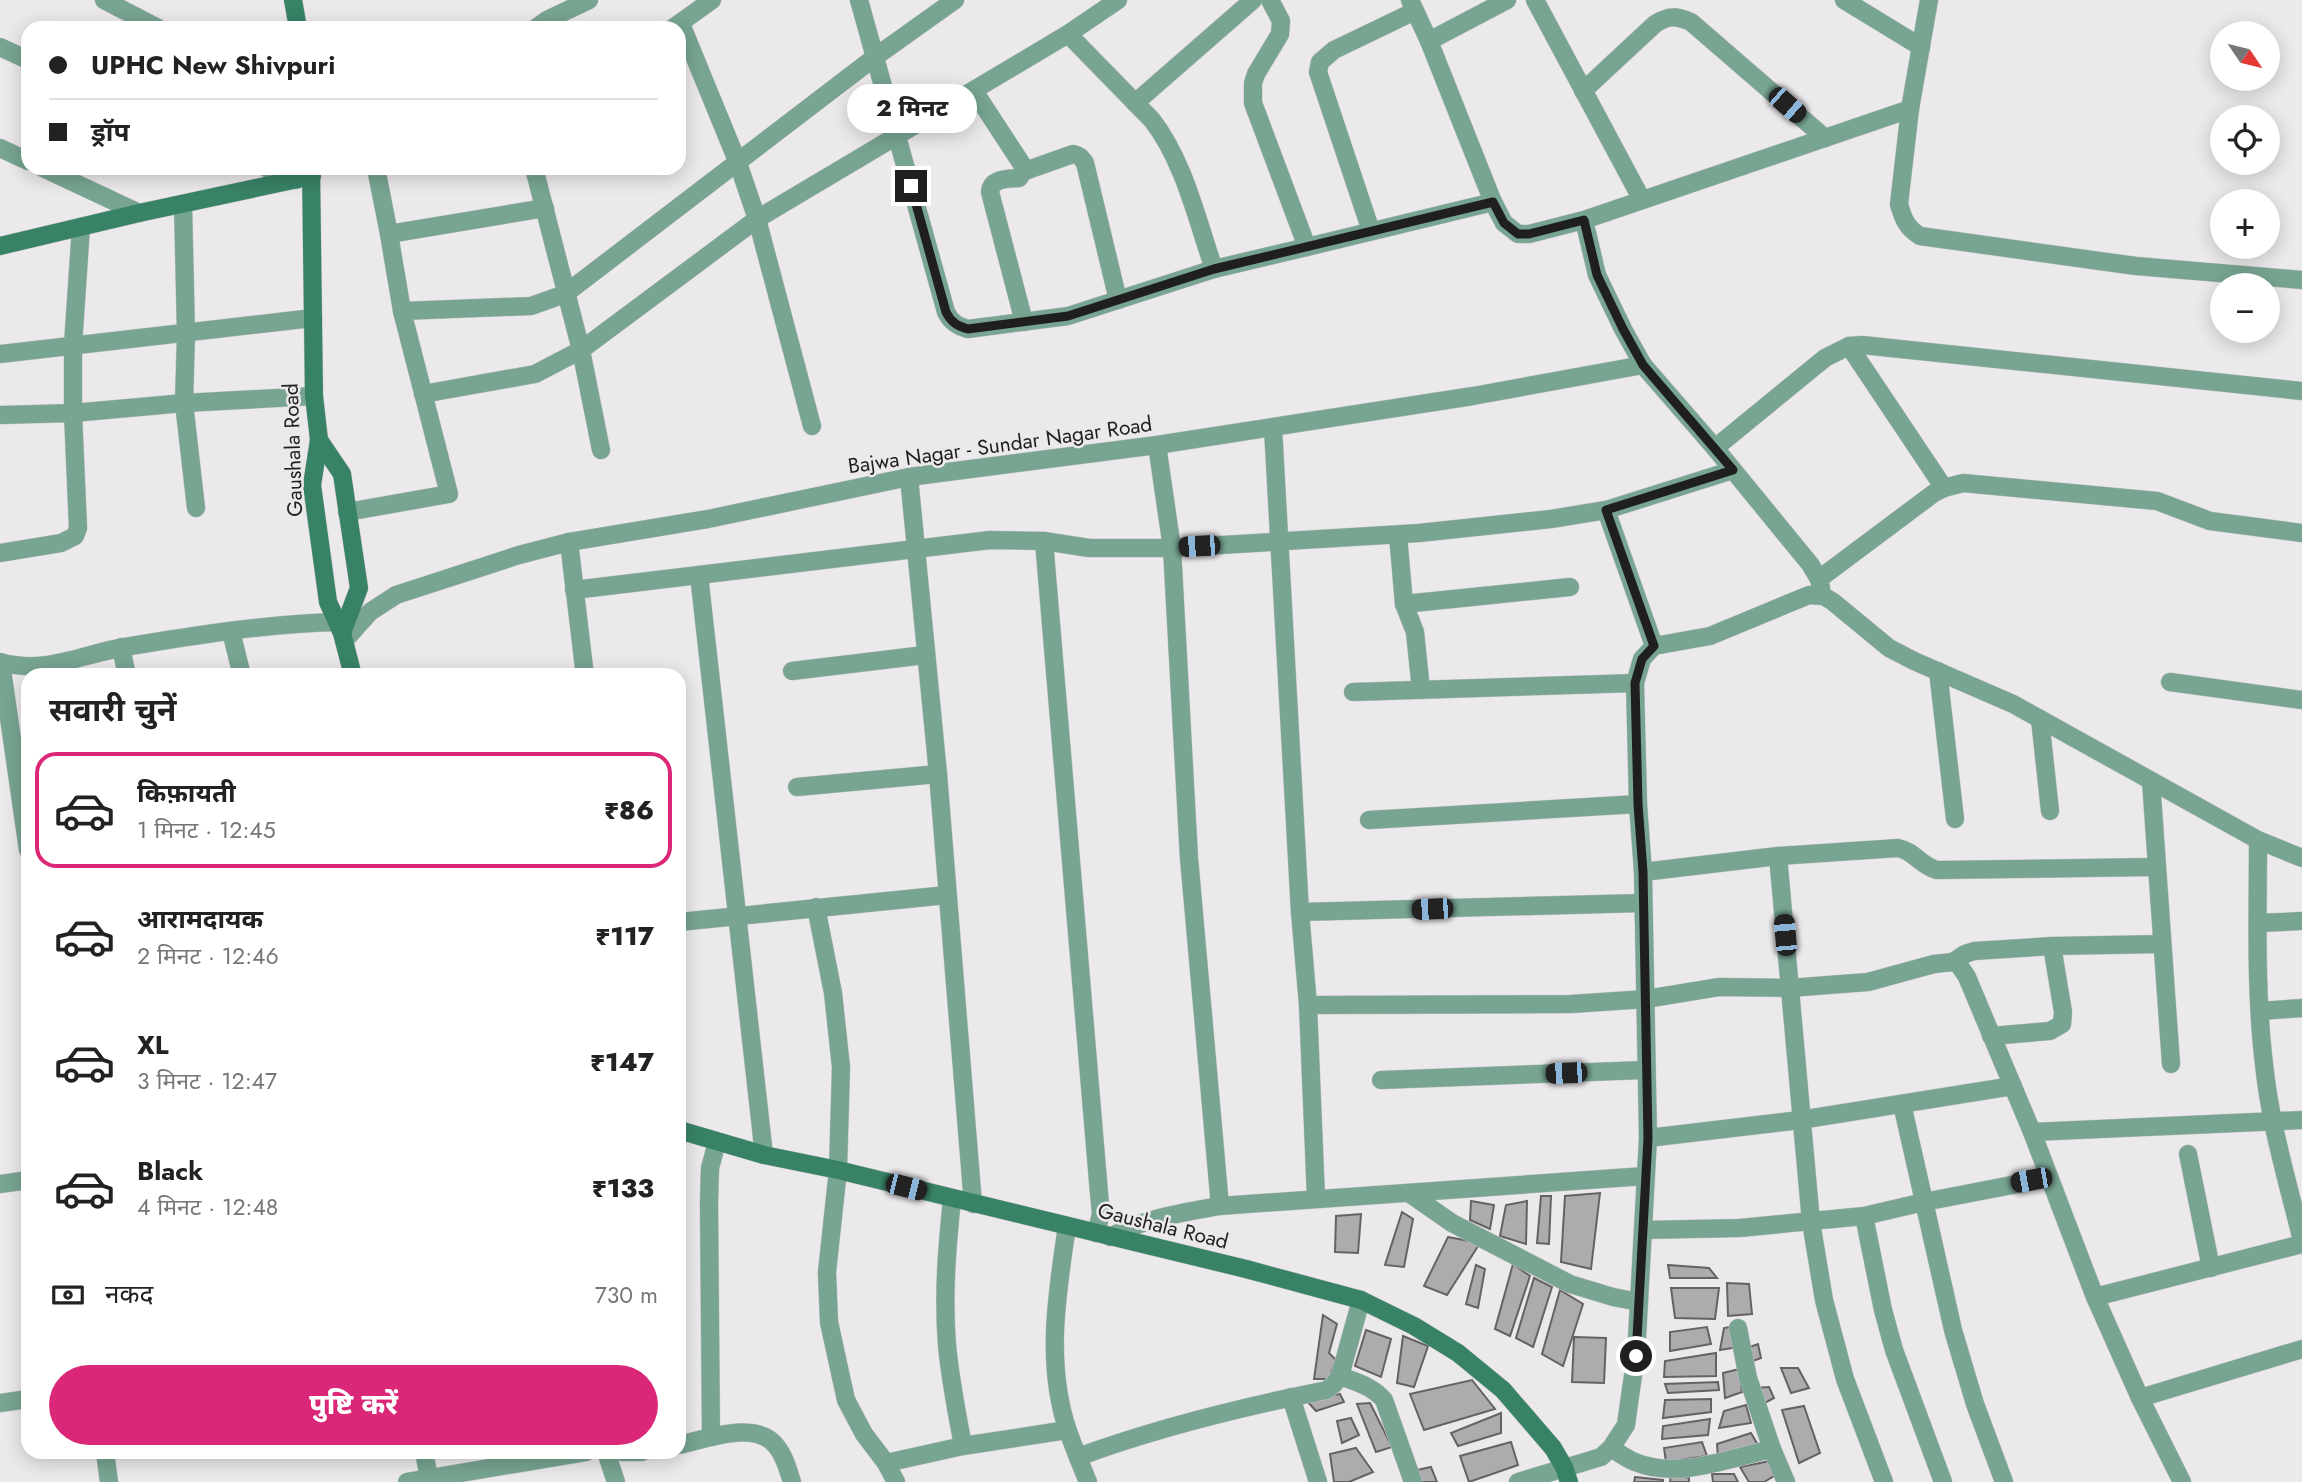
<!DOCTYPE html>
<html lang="hi">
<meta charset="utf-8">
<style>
body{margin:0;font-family:Jost,"Noto Sans Devanagari",sans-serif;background:#f6f6f6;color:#222;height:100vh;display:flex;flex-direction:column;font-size:26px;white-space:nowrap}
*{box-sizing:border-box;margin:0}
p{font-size:23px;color:#767676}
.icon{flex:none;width:38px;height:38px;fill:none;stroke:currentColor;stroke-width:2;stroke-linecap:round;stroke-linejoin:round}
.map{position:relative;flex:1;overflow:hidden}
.details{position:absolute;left:21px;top:668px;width:665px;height:791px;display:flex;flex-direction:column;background:#fff;border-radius:21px;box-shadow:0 4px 18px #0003}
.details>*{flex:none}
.banner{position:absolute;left:21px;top:21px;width:665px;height:154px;border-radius:21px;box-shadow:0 4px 18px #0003;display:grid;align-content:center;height:154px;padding:0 28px;background:#fff}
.needle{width:46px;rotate:125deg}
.controls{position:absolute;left:2210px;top:21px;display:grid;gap:14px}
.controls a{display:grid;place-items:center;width:70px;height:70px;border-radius:50%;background:#fff;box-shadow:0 4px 18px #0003;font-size:35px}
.end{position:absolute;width:32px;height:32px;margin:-16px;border:9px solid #201f20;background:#fff;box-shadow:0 0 0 4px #fff}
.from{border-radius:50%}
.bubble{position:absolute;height:49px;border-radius:24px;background:#fff;box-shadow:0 4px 18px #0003;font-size:23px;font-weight:800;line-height:49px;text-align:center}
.car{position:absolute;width:21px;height:42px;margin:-21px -10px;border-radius:9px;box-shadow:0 0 5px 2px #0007;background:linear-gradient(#222 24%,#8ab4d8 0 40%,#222 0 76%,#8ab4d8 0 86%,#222 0)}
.banner b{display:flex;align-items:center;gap:24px;height:66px;font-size:26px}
.banner b+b{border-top:2px solid #e0e0e0}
.banner i{width:18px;height:18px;background:#222}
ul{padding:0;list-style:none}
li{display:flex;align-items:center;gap:21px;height:116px;margin:0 14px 10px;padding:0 14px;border:4px solid transparent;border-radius:21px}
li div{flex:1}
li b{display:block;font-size:26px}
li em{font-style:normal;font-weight:800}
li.on{border-color:#db2777}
li>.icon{width:63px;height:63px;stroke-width:1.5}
h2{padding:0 28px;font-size:32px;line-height:84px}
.pay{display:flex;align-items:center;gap:18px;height:77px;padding:0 28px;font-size:26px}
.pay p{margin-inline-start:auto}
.button{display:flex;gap:14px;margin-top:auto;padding:14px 28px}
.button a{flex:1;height:80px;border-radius:42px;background:#db2777;color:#fff;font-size:28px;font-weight:800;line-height:80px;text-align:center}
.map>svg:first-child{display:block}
.building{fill:#aeabae;stroke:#656265;stroke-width:2}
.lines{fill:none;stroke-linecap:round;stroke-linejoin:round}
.street-casing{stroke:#c7c5c7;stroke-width:19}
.secondary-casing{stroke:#c7c5c7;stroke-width:19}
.street{stroke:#77a591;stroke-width:18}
.secondary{stroke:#388366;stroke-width:18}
.route{stroke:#201f20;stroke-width:9}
.labels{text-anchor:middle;stroke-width:5;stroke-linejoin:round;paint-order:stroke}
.street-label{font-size:21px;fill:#201f20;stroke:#ece9ec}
</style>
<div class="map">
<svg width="2302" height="1482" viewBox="0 0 2302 1482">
<rect width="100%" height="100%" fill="#ece9ec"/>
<g class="building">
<path d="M1600,1193L1591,1269L1561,1262L1565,1196Z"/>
<path d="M1541,1196H1551L1549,1244L1537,1243Z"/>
<path d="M1471,1201L1494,1205L1490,1229L1470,1220Z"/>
<path d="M1527,1201L1526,1244L1500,1236L1506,1205Z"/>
<path d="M1402,1212L1413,1219L1404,1267L1385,1265Z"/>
<path d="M1361,1214L1358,1253L1335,1252L1336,1216Z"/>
<path d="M1448,1237L1480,1243L1447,1295L1424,1286Z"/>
<path d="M1513,1264L1530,1276L1510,1336L1495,1329Z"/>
<path d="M1476,1265L1485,1269L1478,1308L1466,1304Z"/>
<path d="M1668,1265L1709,1268L1717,1278H1670Z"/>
<path d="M1534,1278L1552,1287L1533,1347L1516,1338Z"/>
<path d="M1727,1283L1749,1284L1752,1314L1728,1316Z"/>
<path d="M1671,1288H1719L1715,1319L1675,1318Z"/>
<path d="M1560,1290L1583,1304L1563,1366L1542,1354Z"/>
<path d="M1323,1315L1337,1324L1329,1353L1336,1360L1329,1379H1314Z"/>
<path d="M1736,1326L1739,1347L1720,1350L1724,1328Z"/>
<path d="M1707,1327L1711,1344L1670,1351V1332Z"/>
<path d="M1366,1330L1391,1339L1381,1377L1355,1366Z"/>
<path d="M1403,1336L1428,1346L1414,1387L1397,1383Z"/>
<path d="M1574,1337L1606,1338L1604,1383L1572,1382Z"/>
<path d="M1758,1344L1761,1358L1753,1361L1750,1347Z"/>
<path d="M1716,1353V1376L1664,1377L1665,1361Z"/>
<path d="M1781,1368H1798L1809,1388L1791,1393Z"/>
<path d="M1739,1369L1742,1392L1725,1398L1723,1373Z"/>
<path d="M1472,1380L1495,1409L1424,1430L1410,1394Z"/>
<path d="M1718,1382L1719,1390L1668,1393L1665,1384Z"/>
<path d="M1769,1387L1774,1398L1763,1404L1755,1388Z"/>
<path d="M1340,1394L1344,1402L1316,1411L1307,1401Z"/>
<path d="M1711,1399V1412L1663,1418L1665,1400Z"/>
<path d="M1370,1403L1392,1447L1376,1452L1357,1404Z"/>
<path d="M1746,1405L1751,1423L1719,1428L1724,1411Z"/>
<path d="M1804,1406L1820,1453L1799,1463L1782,1410Z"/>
<path d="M1501,1413V1433L1458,1446L1451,1433Z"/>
<path d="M1351,1418L1359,1435L1342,1443L1337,1421Z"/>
<path d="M1710,1419L1708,1435L1662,1439L1663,1426Z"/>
<path d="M1751,1433L1758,1445L1718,1457L1717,1444Z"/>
<path d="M1511,1442L1518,1465L1469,1482L1460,1456Z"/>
<path d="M1702,1442L1707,1456L1666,1462L1664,1448Z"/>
<path d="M1356,1448L1373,1472L1349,1482H1334L1330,1454Z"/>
<path d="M1770,1461L1774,1476L1764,1482H1749L1740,1467Z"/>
<path d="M1431,1467L1437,1482H1420L1417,1470Z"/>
<path d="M1671,1473L1689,1478V1482H1670Z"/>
<path d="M1712,1474H1734L1738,1482H1713Z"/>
<path d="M1635,1477L1663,1480V1482H1634Z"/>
</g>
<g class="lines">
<defs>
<g id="street">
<path d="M104,0L158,28"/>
<path d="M859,0L946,312C951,322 957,326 968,329L1068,316L1214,269L1307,247"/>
<path d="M1270,0L1281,21L1280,34L1256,74L1253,83V103L1307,247L1493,202"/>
<path d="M1410,0L1429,41L1493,202L1504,223L1518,234H1529L1584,220L1910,109"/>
<path d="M1535,0L1642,200"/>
<path d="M1844,0L1921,47"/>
<path d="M1929,0L1910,109L1899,204C1903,219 1907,228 1920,236L2136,266L2302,280"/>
<path d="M681,24L738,163L757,219L812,426"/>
<path d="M536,28L547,20L589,0"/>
<path d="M673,28L712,0"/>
<path d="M1068,34L1152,120C1184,161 1197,220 1214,269"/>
<path d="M1429,41L1507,0"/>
<path d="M0,47L28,60"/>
<path d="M974,91L1025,169L1019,178C1008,179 991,178 990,192L1024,322"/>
<path d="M1583,91L1655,24C1669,15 1676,16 1691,22L1825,138"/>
<path d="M1135,103L1253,0"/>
<path d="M0,148L28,161"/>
<path d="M43,168L139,213"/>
<path d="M266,168L296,180"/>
<path d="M534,168L581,350L601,450"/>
<path d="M1025,171L1073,154C1079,155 1081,157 1085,163L1118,300"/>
<path d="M183,204L186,334L184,403L196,508"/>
<path d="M1584,220L1597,275L1623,329L1643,365L1715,448L1796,547L1810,564L1819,579L1821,588"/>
<path d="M1371,231L1318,72L1320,62L1334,50L1415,11"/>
<path d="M389,234L545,208"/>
<path d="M402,311L531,306L565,294L875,57L955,0"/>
<path d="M1849,346L1944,488"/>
<path d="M0,354L313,318"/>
<path d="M423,394L535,374L581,350L757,219L1068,34L1118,0"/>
<path d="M0,415L73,413L184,403L314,396"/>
<path d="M1273,428L1300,912L1308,1005L1316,1198"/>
<path d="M1157,445L1172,548L1189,858L1220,1206"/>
<path d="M1715,448L1825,358L1849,346L1862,345L2302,391"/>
<path d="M909,477L938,774L973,1204"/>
<path d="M1606,510L1654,646"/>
<path d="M347,512L449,494L402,311L389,234L376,168"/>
<path d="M1398,535L1404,604L1415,632L1421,690"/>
<path d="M1044,541L1099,1193L1101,1214L1096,1233"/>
<path d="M569,542L585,676"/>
<path d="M0,553L61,543L75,536L78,528L73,413V345L81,227"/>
<path d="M699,575L764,1155"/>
<path d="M1819,579L1934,493L1944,488L1963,483L2157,501L2210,521L2302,533"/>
<path d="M574,590L990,540L1044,541L1089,548H1172L1419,533L1551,519L1606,510L1733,470"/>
<path d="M1404,604L1570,587"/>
<path d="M231,631L242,676"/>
<path d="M344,641L370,612L396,595L519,555L569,542L708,519L909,477L1157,445L1473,396L1643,365"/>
<path d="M121,647L127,676"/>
<path d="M0,662C44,675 82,654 125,647C196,635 266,624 337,622"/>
<path d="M1,663L28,850"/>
<path d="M792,671L925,655"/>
<path d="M1938,671L1955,819"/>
<path d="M2170,682L2302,700"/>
<path d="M1353,692L1635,683"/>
<path d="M2040,719L2050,811"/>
<path d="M2151,781L2171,1064"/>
<path d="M797,787L938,774"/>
<path d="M1369,820L1638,804"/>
<path d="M2258,840C2258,914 2255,990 2264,1064C2270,1124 2288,1183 2302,1241"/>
<path d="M1778,856L1811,1222L1824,1300L1845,1379L1884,1482"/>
<path d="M1643,872L1778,856L1898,848C1914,851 1921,866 1937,870L2155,867"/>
<path d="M816,907L833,993L841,1067L838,1170L827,1272L829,1322L846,1400L864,1434L886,1463L896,1482"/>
<path d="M1300,912L1643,903"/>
<path d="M679,922L947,895"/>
<path d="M2258,923L2302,921"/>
<path d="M1953,962L1965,954L1974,951L2052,946L2162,944"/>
<path d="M1308,1005L1571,1004L1646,999L1719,987L1789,988L1868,982L1934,964L1953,962L1959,965L1967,977L2032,1132L2095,1297L2140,1398L2182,1482"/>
<path d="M2260,1011L2302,1008"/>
<path d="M1991,1036L2050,1031L2062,1024L2063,1012L2052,946"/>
<path d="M1381,1080L1645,1070"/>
<path d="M1902,1104L1953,1330L1975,1404L2004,1482"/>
<path d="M2032,1132L2302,1120"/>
<path d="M1648,1138L1800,1120L2013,1086"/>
<path d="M2188,1154L2211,1268"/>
<path d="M0,1184L28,1180"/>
<path d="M1409,1193L1452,1223L1570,1284L1613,1297L1639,1302"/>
<path d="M952,1199C947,1248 943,1295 947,1345C950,1379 957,1413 963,1446"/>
<path d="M1864,1216L1883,1310L1894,1350L1943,1482"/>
<path d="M1067,1226C1057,1294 1045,1364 1068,1431C1074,1448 1081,1465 1088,1482"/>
<path d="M1643,1230L1740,1228L1864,1216L1924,1202L2048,1178"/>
<path d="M1110,1237C1145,1218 1181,1213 1220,1206L1645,1176"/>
<path d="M2095,1297L2302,1244"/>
<path d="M1738,1328L1748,1378L1772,1449"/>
<path d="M1340,1376C1356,1382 1372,1386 1384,1400L1413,1482"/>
<path d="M1291,1397L1318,1482"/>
<path d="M2140,1398L2302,1349"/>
<path d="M0,1403L28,1399"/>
<path d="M711,1437L709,1204L710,1168L717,1142"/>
<path d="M679,1445C707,1439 757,1419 777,1447C785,1457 788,1470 792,1482"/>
<path d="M1611,1448C1619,1453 1627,1459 1635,1462C1678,1480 1729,1458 1772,1449L1786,1482"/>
<path d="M105,1452L109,1482"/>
<path d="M424,1452L429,1478"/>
<path d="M606,1452L616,1482"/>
<path d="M621,1452H642"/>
<path d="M1078,1457C1159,1427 1242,1407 1327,1390L1334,1384L1340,1376L1361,1300"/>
<path d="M886,1463L963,1446L1067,1430"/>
<path d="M407,1482L586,1452"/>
<path d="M1518,1482L1601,1457L1611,1448L1626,1425L1631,1389L1636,1356L1648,1138L1643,872L1638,804L1635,683L1642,659L1654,646L1710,636L1809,595L1823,596L1832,601L1889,648L1914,661L2013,704L2258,840L2302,858"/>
</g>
<g id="secondary">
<path d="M293,0L298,28"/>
<path d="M311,168L314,396L319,440L312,485L328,602L342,633L353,676"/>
<path d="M0,246L139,213L312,176"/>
<path d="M319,440L342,474L359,588L342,633"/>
<path d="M679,1130L764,1155L838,1170L1246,1269L1361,1300L1414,1326L1458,1353L1503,1390L1553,1448L1564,1467L1569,1482"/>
</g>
</defs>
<use href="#street" class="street-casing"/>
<use href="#secondary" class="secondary-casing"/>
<use href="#street" class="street"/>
<use href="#secondary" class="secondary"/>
</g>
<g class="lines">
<path class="route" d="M911,186L946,312C951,322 957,326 968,329L1068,316L1214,269L1493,202L1504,223L1518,234H1529L1584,220L1597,275L1623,329L1643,365L1733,470L1606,510L1654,646L1642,659L1635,683L1638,804L1643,872L1648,1138L1636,1356"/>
</g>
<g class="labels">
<g class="street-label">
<text transform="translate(1000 445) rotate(-8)" y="7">Bajwa Nagar - Sundar Nagar Road</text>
<text transform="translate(293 450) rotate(-92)" y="7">Gaushala Road</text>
<text transform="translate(1163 1226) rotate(14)" y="7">Gaushala Road</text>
</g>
</g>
</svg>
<div class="controls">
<a><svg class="needle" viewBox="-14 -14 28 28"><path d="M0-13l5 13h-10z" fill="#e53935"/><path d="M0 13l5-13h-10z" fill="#767676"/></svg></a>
<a><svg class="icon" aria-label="locate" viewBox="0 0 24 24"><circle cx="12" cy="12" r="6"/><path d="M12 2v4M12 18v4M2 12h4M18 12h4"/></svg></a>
<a>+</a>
<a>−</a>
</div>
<i class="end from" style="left:1636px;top:1356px"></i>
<i class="end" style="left:911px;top:186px"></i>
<div class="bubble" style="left:847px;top:84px;width:130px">2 मिनट</div>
<i class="car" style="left:1787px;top:105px;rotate:131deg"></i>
<i class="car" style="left:1199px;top:546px;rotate:267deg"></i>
<i class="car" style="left:1432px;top:909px;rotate:268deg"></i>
<i class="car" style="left:1785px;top:935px;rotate:355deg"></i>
<i class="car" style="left:1566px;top:1073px;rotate:268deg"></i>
<i class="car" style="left:2031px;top:1180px;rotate:260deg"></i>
<i class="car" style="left:906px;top:1187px;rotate:104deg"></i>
<div class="banner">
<b><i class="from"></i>UPHC New Shivpuri</b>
<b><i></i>ड्रॉप</b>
</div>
<section class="details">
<h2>सवारी चुनें</h2>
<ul>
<li class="on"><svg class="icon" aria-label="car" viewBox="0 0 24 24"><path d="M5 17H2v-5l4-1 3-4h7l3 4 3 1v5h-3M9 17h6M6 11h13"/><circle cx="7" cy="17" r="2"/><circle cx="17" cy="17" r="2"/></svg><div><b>किफ़ायती</b><p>1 मिनट · 12:45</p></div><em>₹86</em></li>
<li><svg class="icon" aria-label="car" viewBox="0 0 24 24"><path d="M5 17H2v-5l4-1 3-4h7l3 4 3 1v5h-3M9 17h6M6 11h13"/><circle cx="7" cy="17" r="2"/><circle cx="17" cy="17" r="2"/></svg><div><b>आरामदायक</b><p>2 मिनट · 12:46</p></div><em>₹117</em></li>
<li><svg class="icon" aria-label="car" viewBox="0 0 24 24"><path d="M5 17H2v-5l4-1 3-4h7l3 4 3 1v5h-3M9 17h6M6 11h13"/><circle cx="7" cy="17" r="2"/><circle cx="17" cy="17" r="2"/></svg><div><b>XL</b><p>3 मिनट · 12:47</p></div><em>₹147</em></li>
<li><svg class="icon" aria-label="car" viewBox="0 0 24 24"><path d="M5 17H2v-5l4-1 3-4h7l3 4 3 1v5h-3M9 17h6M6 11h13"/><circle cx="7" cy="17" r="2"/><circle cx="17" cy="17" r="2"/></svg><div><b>Black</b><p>4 मिनट · 12:48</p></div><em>₹133</em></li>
</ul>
<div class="pay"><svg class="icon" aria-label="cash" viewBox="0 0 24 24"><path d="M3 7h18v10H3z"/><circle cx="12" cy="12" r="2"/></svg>नकद<p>730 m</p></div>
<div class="button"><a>पुष्टि करें</a></div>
</section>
</div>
